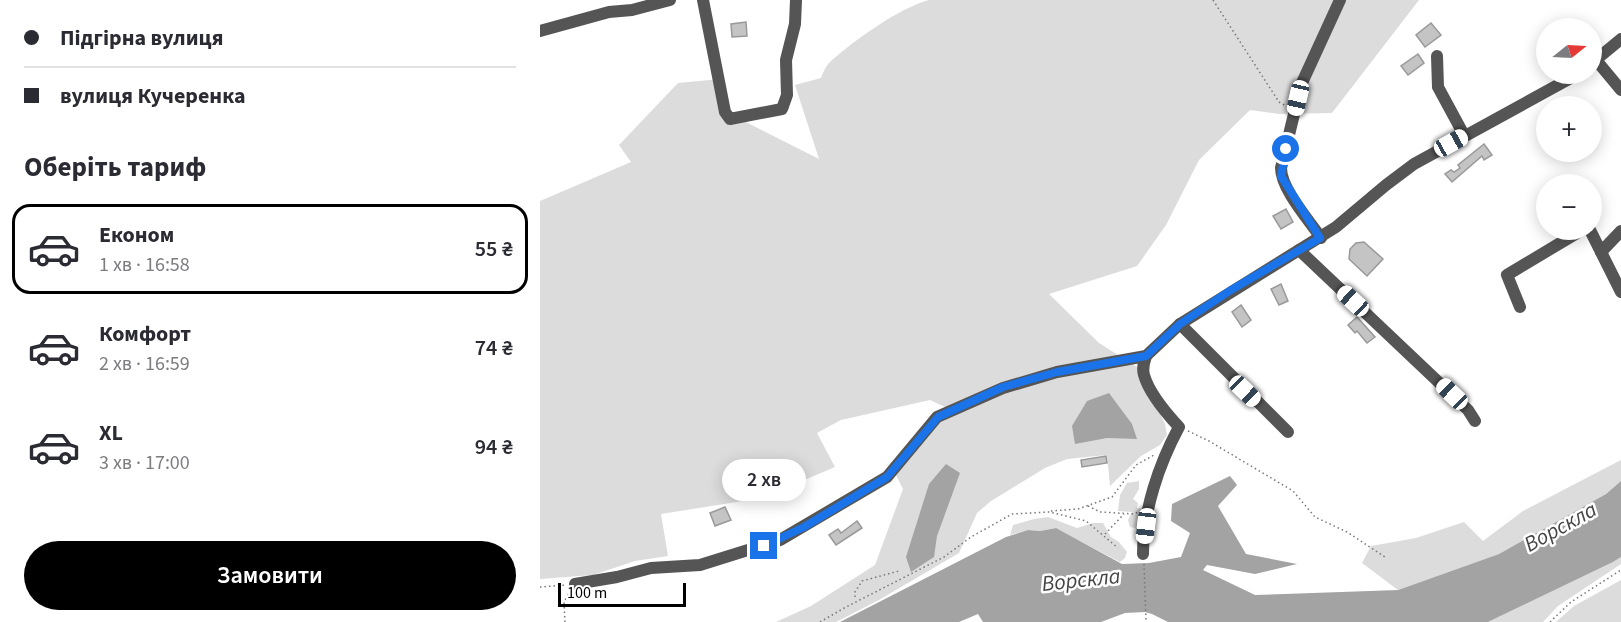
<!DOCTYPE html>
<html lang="uk">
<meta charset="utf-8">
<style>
body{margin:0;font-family:"Source Sans 3",sans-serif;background:#f7f7f7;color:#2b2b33;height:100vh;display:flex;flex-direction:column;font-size:22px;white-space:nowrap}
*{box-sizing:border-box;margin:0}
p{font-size:20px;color:#7c7c81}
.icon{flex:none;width:33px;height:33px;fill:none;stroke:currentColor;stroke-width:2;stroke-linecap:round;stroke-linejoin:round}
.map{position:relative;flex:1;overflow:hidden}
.details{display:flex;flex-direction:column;background:#fff;width:540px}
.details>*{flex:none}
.top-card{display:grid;align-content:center;height:132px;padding:0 24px;background:#fff}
.needle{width:39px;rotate:72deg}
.buttons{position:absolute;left:996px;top:18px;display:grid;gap:12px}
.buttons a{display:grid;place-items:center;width:66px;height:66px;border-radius:50%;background:#fff;box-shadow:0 3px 15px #0003;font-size:30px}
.scale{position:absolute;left:18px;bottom:15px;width:128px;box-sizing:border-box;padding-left:6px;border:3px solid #000;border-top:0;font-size:16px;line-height:21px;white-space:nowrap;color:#000;-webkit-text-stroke:4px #fff;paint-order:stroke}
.end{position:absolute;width:27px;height:27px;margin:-14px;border:8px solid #1a73e8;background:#fff;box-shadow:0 0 0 3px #fff}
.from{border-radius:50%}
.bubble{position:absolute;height:42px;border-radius:21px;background:#fff;box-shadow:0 3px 15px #0003;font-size:20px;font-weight:600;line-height:42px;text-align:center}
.car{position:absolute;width:18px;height:36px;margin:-18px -9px;border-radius:8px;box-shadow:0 0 4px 2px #0007;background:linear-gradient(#fff 24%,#345 0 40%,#fff 0 76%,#345 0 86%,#fff 0)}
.top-card b{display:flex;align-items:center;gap:21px;height:57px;font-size:22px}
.top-card b+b{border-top:2px solid #e1e1e2}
.top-card i{width:15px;height:15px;background:#2b2b33}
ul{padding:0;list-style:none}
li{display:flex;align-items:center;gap:18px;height:90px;margin:0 12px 9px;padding:0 12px;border:3px solid transparent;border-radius:18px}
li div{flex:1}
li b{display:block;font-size:22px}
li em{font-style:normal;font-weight:600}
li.on{border-color:#000}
li>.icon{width:54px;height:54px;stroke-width:1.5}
h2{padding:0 24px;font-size:27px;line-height:72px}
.button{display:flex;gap:12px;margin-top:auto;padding:12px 24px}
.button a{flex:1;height:69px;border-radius:36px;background:#000;color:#fff;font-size:24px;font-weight:600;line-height:69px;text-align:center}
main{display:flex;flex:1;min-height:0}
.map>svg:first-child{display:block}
.green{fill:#dcdcdc}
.water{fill:#a3a3a3}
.building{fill:#c4c4c4;stroke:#999;stroke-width:1.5}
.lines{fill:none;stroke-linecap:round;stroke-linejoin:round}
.path{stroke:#777;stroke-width:1.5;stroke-dasharray:1.5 3;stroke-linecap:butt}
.minor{stroke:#555;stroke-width:12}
.route{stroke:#1a73e8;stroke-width:8}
.labels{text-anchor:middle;stroke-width:5;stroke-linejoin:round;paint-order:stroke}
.water-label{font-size:22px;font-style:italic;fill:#444;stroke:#fff}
</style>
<main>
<section class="details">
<div class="top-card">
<b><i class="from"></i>Підгірна вулиця</b>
<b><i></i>вулиця Кучеренка</b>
</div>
<h2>Оберіть тариф</h2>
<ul>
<li class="on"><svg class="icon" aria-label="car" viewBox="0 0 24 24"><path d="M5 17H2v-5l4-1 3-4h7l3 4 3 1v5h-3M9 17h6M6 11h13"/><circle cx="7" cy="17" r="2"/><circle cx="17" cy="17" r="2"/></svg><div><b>Економ</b><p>1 хв · 16:58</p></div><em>55 ₴</em></li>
<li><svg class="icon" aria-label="car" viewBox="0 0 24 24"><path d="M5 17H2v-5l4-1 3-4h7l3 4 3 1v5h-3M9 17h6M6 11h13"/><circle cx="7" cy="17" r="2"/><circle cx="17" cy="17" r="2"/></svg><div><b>Комфорт</b><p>2 хв · 16:59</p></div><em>74 ₴</em></li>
<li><svg class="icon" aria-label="car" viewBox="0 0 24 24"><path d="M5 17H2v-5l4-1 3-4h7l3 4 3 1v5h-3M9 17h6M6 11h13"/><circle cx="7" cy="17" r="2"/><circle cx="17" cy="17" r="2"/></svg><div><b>XL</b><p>3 хв · 17:00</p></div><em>94 ₴</em></li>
</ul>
<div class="button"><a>Замовити</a></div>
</section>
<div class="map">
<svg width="1081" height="622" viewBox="0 0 1081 622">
<rect width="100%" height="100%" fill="#fff"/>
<g class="green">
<path d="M389,0H879L792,113L739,114L710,110L659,160L626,225L597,266L509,294L559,343L597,367L625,424L627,435L620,445L601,456L570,486L567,455L527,459L505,468L451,501L437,513L419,553L339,600L296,622H236L271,606L335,565L363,489L356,475L407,408L390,400L301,420L277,433L295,467L222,498L121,514L128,556L95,561L53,575L0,579V201L91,162L79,145L138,83L180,79L190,114L279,159L255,85L281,78C283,72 286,66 290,62C313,41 359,8 389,0Z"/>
<path d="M1081,460V481L1066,494L959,554L858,590L822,563L831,546L876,538L924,522L943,541L983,511Z"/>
<path d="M599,481V489L593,499L598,503L597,508L607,510L599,529L590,527L588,520L592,512L578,511L580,495L587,483Z"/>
<path d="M508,517L537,528L553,523H563L571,537L579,542L587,552L585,558L580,562L515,528L500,531L488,530L470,535L473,525L494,519Z"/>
<path d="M1081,557V564L1018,606L1003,622H948L1073,562Z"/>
<path d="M1081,580V622H1016L1034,606Z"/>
</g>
<g class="water">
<path d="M569,393L592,424L597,439L567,438L535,444L532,426L547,401Z"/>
<path d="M406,464L420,473L397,536L394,557L371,572L366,557L389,484Z"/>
<path d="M690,476L697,485L678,506L706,554L757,564L715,574L667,565L663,570L715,595L858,590L959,554L1066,494L1081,481V557L1073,562L948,622H628L612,614L605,612L585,613L561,622H443L438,614L419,622H300L466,537L488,530L500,531L516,528L582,564L609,563L641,557L650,533L631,521L632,504Z"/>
</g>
<g class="building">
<path d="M206,22L207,36L192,37L191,24Z"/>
<path d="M891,23L901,35L885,47L876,35Z"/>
<path d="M878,54L884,63L868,75L861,66Z"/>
<path d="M944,144L952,155L944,160L942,156L912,182L905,174L911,170L914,172L920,168L918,165Z"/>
<path d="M746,209L753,222L741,229L733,216Z"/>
<path d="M824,242L843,259L827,276L809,259L810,249L816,243Z"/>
<path d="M741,284L748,301L739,305L731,289Z"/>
<path d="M701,305L711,320L702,327L692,312Z"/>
<path d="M817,317L835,337L827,343L817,331L815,333L808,325Z"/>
<path d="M566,456L567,463L542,467L541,460Z"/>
<path d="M185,507L191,520L175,526L170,513Z"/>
<path d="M317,521L322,528L296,545L289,535L298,529L301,533Z"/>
</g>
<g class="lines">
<g class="path">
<path d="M673,0L739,102L746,106"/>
<path d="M648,431L669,441L753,491L775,517L807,532L845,557"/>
<path d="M548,506L560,512L594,514L598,512"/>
<path d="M511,511L538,509L572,497L596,465L614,455"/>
<path d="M565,534L584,514"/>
<path d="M604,564L606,622"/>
<path d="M0,587L26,585"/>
<path d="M315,597V592L322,581L359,571"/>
<path d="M25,622L24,602L30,591"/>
<path d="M280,622L306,607L404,557L431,537L472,514L510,512L546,521L578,548"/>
<path d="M1010,622L1031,602L1081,570"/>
</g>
<g class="minor">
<path d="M163,0L185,112L190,119L242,109L247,95L246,60L255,24L256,0"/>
<path d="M0,31L69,12L92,10L130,0"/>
<path d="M897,56L898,87L924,135"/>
<path d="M1056,60L1081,90"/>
<path d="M1052,63L1081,39"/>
<path d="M1050,230L1061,252L1081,231"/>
<path d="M781,238C769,220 741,189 741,168L761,85L800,0"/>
<path d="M759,250L928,410L935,421"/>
<path d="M1061,252L1081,292"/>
<path d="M980,307L967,275L1042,230"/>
<path d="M640,324L748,432"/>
<path d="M603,554C603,511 619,464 639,427C626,413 609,393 604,375C602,368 604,362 606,356"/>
<path d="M35,584L77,577L111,568L160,565L240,540L347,477L397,417L463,388L517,372L606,356L640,324L796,227L846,185L874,164L1038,74"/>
</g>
</g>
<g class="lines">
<path class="route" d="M224,546L264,527L347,477L398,417L463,387L517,372L606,356L640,324L691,290L780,238L741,176L746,149"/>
</g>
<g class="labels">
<g class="water-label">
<text transform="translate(1020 526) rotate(-29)" y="8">Ворскла</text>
<text transform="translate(541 579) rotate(-6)" y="8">Ворскла</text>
</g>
</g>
</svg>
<div class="buttons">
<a><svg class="needle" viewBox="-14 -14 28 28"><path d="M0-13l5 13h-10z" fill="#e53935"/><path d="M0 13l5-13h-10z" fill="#7c7c81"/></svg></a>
<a>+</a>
<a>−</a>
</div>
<div class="scale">100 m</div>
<i class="end from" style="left:746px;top:149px"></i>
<i class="end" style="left:224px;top:546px"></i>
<div class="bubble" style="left:182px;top:459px;width:84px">2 хв</div>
<i class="car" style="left:758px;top:98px;rotate:193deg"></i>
<i class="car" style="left:911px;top:143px;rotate:61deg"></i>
<i class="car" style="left:813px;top:301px;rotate:313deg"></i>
<i class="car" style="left:705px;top:391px;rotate:134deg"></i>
<i class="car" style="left:912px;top:394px;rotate:314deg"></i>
<i class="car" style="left:606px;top:526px;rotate:187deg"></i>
</div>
</main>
